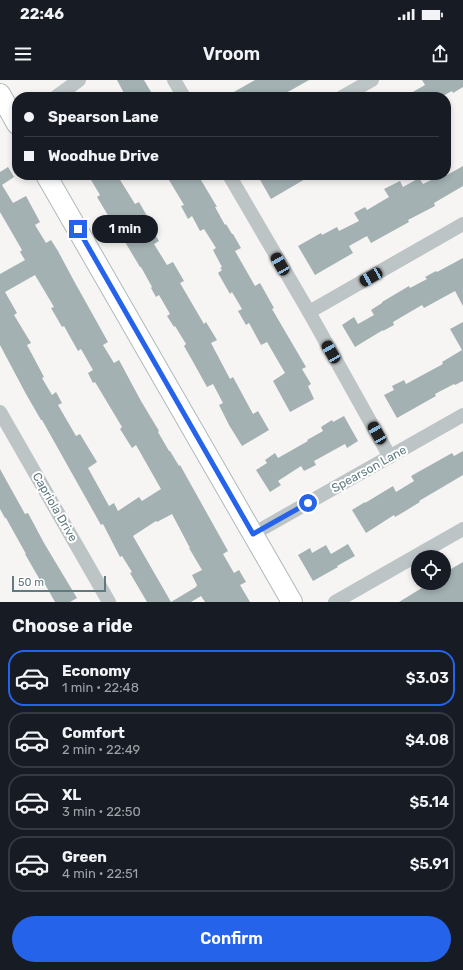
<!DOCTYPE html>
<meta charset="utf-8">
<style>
body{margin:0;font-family:Rubik,sans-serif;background:#242831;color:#f1f3f6;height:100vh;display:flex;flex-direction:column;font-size:15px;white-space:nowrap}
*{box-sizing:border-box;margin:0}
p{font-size:13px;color:#9ea1a6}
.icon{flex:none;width:22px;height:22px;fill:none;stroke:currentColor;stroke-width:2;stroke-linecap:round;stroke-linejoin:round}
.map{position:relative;height:522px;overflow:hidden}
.side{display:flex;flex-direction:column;background:#171b24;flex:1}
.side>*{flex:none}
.hud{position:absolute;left:12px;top:12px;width:439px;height:88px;border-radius:16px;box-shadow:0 2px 6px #0003;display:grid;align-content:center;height:88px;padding:0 12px;background:#171b24}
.buttons{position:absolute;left:411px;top:470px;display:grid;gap:8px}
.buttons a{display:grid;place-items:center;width:40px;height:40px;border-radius:50%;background:#171b24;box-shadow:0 2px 6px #0003;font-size:20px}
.scale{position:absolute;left:12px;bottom:10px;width:94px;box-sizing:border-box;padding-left:4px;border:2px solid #607a7f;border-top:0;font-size:11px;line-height:14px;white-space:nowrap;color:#607a7f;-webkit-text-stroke:3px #fff;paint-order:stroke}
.end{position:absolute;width:18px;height:18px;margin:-9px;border:5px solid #2563eb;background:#fff;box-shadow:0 0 0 2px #fff}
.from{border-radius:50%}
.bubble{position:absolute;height:28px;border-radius:14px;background:#171b24;box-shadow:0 2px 6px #0003;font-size:13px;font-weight:600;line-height:28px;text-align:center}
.car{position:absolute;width:12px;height:24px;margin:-12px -6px;border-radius:5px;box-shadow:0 0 3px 1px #0007;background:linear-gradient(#222 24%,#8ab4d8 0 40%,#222 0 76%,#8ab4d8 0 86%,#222 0)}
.hud b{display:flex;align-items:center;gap:14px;height:38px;font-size:15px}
.hud b+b{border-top:1px solid #363941}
.hud i{width:10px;height:10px;background:#f1f3f6}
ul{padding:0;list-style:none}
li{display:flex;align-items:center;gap:12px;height:56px;margin:0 8px 6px;padding:0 4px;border:2px solid #363941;border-radius:16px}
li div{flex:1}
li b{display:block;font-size:15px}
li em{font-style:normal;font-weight:600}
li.current{border-color:#2563eb}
li>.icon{width:36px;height:36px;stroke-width:1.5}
h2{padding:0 12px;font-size:18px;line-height:48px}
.button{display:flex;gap:8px;margin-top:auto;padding:8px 12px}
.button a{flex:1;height:46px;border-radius:24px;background:#2563eb;color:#fff;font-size:16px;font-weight:600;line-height:46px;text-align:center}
.status{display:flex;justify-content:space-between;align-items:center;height:28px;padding:0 20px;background:#171b24;direction:ltr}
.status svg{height:11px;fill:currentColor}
header{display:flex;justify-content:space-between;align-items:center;height:52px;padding:0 12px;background:#171b24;font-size:18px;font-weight:600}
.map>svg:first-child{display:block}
.building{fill:#a3b1b3;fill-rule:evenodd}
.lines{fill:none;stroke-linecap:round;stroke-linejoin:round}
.secondary-casing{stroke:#afb9bb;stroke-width:22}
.street{stroke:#bdc4c6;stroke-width:14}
.secondary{stroke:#fff;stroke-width:20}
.route{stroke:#2563eb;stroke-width:5}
.labels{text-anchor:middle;stroke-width:4;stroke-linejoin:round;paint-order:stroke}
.street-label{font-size:12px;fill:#607a7f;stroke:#fff}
</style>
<div class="status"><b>22:46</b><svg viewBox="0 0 49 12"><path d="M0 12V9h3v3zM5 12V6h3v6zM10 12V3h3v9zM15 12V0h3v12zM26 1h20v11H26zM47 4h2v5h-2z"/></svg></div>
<header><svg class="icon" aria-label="menu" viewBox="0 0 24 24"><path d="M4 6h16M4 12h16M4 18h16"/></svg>Vroom<svg class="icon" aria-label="share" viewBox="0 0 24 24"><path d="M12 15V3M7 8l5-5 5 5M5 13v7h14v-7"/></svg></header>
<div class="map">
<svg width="463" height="522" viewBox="0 0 463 522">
<rect width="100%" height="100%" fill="#f6f5f3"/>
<g class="building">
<path d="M117,0H144L154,17H126Z"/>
<path d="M255,0H309L279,17H225Z"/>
<path d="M422,0H463V7L453,13L452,11L441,17H404L425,5Z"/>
<path d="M463,86V106L434,123L435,126L408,140L409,142L371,163L367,156L349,166L353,173L315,195L298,166L321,153L322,155L337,147L339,151L359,141L354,133L365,127L367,130L389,117L384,109L400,101L403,107L419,98L423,104L441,95H447Z"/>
<path d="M8,87L14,97L2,105L13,123L26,116L40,142L35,145L46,163L51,160L58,171L74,201L108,262L103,265L114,283L119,280L141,321L159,351L158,352L169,371H170L179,386L180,385L228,471L223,474L234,493L239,490L246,502L240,505L250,522H205L201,516L191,522H147L130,493L132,492L122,476L120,477L103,444L101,445L42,340H41L26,314L0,265V194L25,180L20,172L22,170L0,132V92ZM35,195L54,227L51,228L62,247L64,246L78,271L81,269L93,290L88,293L93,303L95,302L122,347L120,349L132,368L136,365L161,409L142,421L139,417L118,431L114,423L109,426L88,388L97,382L80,354L76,356L58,325L62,323L56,312L52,315L42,298L44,297L27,265L31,263L14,235L17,233L5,212ZM172,434L190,468H189L202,490L192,495L197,505L196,507L171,522L133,456L156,441L157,442Z"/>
<path d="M88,95H117L135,124L139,122L147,136L144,137L159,161L154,164L167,185L173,182L184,201L180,203L204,244L206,242L217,260L211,263L230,299L233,297L253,334L258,331L269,350L242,366L229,345L219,325L223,323L213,304L207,307L192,280L184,266L186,264L175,246L174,247L167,236L170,234L159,215L156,217L151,208L152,207L141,187H140L122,157H121L97,117L100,115Z"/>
<path d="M166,95H198L217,127H215L225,145L226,144L232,154H233L241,168L235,171L255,206L260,203L274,228L272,229L306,287L302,289L311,304L308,306L314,319L290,332L273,301L285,293L267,262L261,265L249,243L246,245L238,231L242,229L232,212L230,214L218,193L222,190L220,188L222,187L213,170L216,168L204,149L200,151L192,136L188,139L181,126L184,125Z"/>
<path d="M264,95H312L271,119L259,98Z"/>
<path d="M463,178V226L455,211L424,228L422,225L393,242L394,245L383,251V250L355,267L342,245L354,237L358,244L374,235L371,230L382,223V222L409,206L410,208L427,199L425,197L436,191L437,192Z"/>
<path d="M463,242V301L455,305L454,304L435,314L436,316L397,338L384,315L394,310L392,306L404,300L406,304L430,291L443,284L442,282L462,270L450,249Z"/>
<path d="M344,336L358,361L347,368L345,364L314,381L316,385L304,391L301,386L278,401L281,405L270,412L256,390L267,383L265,380L275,373L278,378L308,361L307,360L323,351L321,347L332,340L333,342Z"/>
<path d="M463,371V395L419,421L420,422L402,433L395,437L394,435L366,453L352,430L365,422V423L393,406L396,412L414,401L411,396L452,373L454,376Z"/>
<path d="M0,389L25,434L28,433L44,463L77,518L70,522H55L42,499L40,500L25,474H26L6,438H5L0,429Z"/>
<path d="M348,464L355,476L337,486L338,487L313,501L298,475L310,468L312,473L326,465L331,474Z"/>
<path d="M463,482V522H399L430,503H444V493Z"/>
</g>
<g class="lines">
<defs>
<g id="secondary">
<path d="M0,14L17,44"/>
<path d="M46,95L292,522"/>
</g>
</defs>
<use href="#secondary" class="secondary-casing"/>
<g class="street">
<path d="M174,0L184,17"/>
<path d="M56,17L79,0"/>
<path d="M342,17L372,0"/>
<path d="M229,95L309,232L390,377"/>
<path d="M309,232L463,144"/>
<path d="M0,332L109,522"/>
<path d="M253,454L463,335"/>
<path d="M335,522L463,449"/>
</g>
<use href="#secondary" class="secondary"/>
</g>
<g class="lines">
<path class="route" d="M78,149L253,454L308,423"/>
</g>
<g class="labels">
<g class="street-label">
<text transform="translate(369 389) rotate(-29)" y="4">Spearson Lane</text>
<text transform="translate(55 427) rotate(60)" y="4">Capriola Drive</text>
</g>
</g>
</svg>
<div class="buttons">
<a><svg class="icon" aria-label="locate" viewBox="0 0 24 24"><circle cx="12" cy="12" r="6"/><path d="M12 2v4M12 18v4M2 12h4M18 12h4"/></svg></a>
</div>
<div class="scale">50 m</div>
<i class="end from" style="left:308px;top:423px"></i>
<i class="end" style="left:78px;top:149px"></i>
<div class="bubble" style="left:92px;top:135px;width:66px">1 min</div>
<i class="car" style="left:280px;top:184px;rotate:330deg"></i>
<i class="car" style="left:371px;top:197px;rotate:240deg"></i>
<i class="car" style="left:331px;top:272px;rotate:330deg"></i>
<i class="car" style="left:377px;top:353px;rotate:330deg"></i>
<div class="hud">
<b><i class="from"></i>Spearson Lane</b>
<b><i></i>Woodhue Drive</b>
</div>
</div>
<section class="side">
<h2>Choose a ride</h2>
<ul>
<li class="current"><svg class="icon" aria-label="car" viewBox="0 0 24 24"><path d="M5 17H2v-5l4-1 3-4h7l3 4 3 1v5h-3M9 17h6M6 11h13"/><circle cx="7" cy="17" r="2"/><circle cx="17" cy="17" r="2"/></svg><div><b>Economy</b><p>1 min · 22:48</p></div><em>$3.03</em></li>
<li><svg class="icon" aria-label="car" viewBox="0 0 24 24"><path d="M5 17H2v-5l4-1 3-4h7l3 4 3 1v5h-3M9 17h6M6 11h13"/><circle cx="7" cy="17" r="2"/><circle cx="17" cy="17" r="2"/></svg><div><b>Comfort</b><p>2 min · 22:49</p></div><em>$4.08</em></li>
<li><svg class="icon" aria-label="car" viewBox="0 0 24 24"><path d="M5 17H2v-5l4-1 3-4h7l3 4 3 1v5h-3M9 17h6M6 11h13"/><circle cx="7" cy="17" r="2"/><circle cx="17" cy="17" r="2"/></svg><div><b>XL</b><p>3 min · 22:50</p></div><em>$5.14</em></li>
<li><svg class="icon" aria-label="car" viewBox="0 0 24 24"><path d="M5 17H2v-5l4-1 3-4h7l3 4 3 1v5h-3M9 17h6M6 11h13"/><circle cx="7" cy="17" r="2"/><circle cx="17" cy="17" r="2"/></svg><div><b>Green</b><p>4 min · 22:51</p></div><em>$5.91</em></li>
</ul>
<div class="button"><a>Confirm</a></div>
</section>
